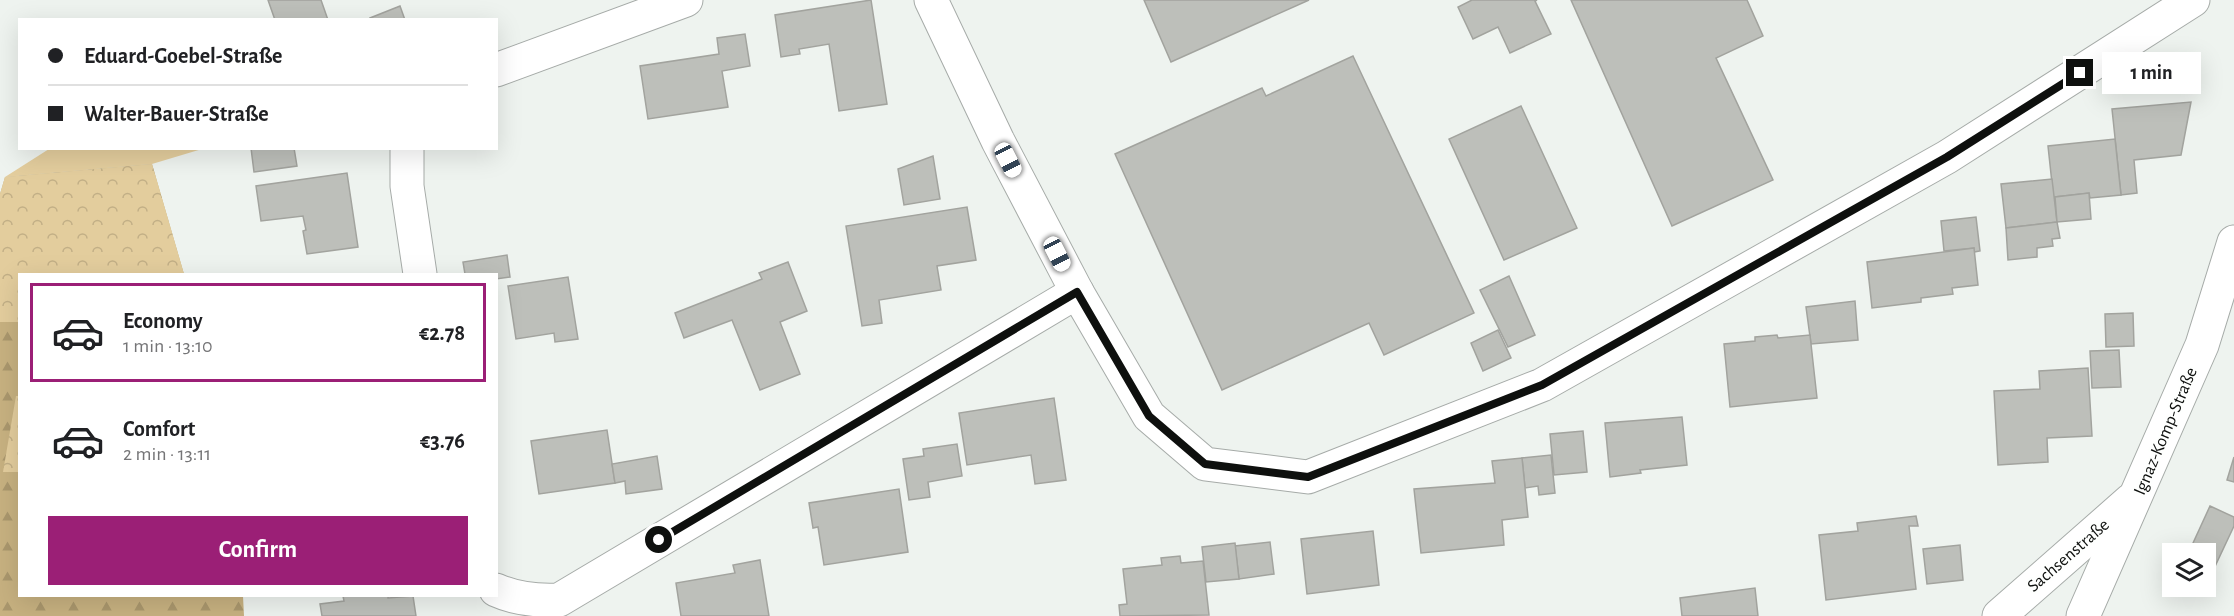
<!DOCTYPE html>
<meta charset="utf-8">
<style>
body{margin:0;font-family:"Alegreya Sans",sans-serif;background:#f2f2f2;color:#202124;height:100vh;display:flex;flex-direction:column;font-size:22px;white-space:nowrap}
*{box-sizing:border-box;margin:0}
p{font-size:20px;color:#757577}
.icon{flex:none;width:33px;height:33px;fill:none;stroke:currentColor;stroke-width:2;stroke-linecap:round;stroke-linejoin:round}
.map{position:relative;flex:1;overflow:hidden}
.side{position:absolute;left:18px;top:273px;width:480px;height:324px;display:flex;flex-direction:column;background:#fff;border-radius:0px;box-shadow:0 6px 24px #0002}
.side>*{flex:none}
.top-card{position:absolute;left:18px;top:18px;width:480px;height:132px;border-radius:0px;box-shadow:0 6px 24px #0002;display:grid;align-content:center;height:132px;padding:0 30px;background:#fff}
.buttons{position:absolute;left:2162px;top:543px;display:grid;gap:12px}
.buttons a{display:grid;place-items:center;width:54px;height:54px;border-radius:0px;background:#fff;box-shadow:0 6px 24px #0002;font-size:30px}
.end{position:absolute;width:27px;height:27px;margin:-14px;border:8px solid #0e100e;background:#fff;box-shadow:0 0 0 3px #fff}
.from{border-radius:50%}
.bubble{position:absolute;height:42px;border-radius:0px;background:#fff;box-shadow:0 6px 24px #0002;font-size:20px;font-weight:700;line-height:42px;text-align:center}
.car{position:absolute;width:18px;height:36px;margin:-18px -9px;border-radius:8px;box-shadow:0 0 4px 2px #0007;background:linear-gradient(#fff 24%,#345 0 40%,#fff 0 76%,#345 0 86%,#fff 0)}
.top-card b{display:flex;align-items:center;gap:21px;height:57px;font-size:22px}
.top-card b+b{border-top:2px solid #e0e0e0}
.top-card i{width:15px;height:15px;background:#202124}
ul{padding:10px 0 0;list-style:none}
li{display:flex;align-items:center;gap:18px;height:99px;margin:0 12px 9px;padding:0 18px;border:3px solid transparent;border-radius:0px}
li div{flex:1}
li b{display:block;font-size:22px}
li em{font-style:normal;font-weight:700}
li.active{border-color:#9b1f76}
li>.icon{width:54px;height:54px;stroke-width:1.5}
.action{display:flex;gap:12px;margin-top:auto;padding:12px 30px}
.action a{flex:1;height:69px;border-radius:0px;background:#9b1f76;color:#fff;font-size:24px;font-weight:700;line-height:69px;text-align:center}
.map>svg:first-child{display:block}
.grass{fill:#e3cd9d}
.forest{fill:url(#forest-firs)}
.park{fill:url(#park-crowns)}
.building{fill:#bdbfba;stroke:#a2a39e;stroke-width:1.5}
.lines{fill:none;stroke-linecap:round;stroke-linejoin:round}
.minor-casing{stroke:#a6aba8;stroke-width:35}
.minor{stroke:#fff;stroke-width:33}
.route{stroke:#0e100e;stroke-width:8}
.labels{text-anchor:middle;stroke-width:5;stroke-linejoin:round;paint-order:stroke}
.street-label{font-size:18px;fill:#0e100e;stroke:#fefffe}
</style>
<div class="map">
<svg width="2234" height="616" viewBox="0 0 2234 616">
<defs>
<pattern id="forest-firs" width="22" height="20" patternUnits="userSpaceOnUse" patternTransform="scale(1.5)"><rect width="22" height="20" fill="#c7b180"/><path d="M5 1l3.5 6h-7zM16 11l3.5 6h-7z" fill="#aa976d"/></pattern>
<pattern id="park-crowns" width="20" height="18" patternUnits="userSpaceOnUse" patternTransform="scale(1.5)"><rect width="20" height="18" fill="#e3cd9d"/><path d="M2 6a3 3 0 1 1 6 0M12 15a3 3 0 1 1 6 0" fill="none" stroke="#c2af86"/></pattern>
</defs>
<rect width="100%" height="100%" fill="#eef3ef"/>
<path class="grass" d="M49,149V148L202,149L152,164L5,177Z"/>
<path class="forest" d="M152,164L184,274H20V596H243L244,616H0V194L5,177Z"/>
<g class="park">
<path d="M152,164L184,274H20L19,322H0V194L5,177Z"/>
<path d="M16,396H19V472H3Z"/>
</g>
<g class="building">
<path d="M268,0H321L328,20H275Z"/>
<path d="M871,0L887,104L839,111L829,44L799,49L800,54L781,57L775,15Z"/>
<path d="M1144,0H1309L1171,62Z"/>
<path d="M1472,0H1537L1535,1L1551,34L1510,53L1498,27L1473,39L1458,7Z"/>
<path d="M1571,0H1747L1763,36L1716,58L1773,180L1672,226Z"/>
<path d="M400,6L405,20H371L370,18Z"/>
<path d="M745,34L750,66L722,71L728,107L648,119L640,66L719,54L717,38Z"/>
<path d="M1353,56L1474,313L1384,355L1369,323L1222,390L1115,154L1262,88L1266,96Z"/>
<path d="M2191,102L2181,155L2134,160L2137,193L2121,195L2112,109Z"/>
<path d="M1521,106L1577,228L1504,260L1449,139Z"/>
<path d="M2115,139L2121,195L2090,198L2089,193L2055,197L2056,202H2054L2048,146Z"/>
<path d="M251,148H294L297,166L254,172Z"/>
<path d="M933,156L940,199L904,205L898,169Z"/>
<path d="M347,173L358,247L307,254L303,231L306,230L303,216L261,221L256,186Z"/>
<path d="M2052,179L2057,222L2006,228L2001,184Z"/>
<path d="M2089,193L2091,219L2057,222L2055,197Z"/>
<path d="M967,207L976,260L937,266L941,290L879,300L882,323L862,326L846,226Z"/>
<path d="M1976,217L1980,251L1974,252V248L1944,251L1941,221Z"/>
<path d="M2057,222L2060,238L2052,239L2053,246L2037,248V257L2008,260L2006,228Z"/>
<path d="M1974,248L1978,285L1952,288L1953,294L1921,298V302L1872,308L1867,262Z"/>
<path d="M507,255L510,277L496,279V274H465L463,262Z"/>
<path d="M788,262L807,311L780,322L800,374L760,390L732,320L684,338L675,313L762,279L759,273Z"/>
<path d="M1509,276L1535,335L1508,347L1480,290Z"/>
<path d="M568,277L578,339L555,342L554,333L516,339L508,286Z"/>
<path d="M1855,301L1858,340L1811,344L1806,307Z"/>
<path d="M2133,313L2134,346L2106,347L2105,314Z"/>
<path d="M1498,330L1511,358L1483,371L1471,343Z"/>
<path d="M1777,335L1778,338L1810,335L1817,398L1730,407L1724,344L1755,341V337Z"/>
<path d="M2119,350L2121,387L2092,388L2090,351Z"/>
<path d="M2088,368L2092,436L2047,438L2048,462L1998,465L1994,391L2040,389L2039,371Z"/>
<path d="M1054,398L1066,480L1035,484L1031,455L967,465L959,413Z"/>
<path d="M1682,417L1687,465L1640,470L1641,473L1610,477L1605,423Z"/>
<path d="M607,430L615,483L539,494L531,441Z"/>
<path d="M1583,431L1587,472L1554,475L1550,434Z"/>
<path d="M957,444L962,476L928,482L930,497L909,500L903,459L924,456L923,449Z"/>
<path d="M1551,455L1555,493L1539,495L1538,486L1525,488L1522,458Z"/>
<path d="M657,456L662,489L626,494L625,481L615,483L612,464Z"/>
<path d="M2234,457V482L2227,480Z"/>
<path d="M1522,458L1528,517L1502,520L1504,545L1421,553L1414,489L1495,483L1492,461Z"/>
<path d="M899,489L908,552L824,565L818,527L813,528L809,503Z"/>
<path d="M2210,506L2234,517V526L2210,577L2205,575V554H2188Z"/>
<path d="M1916,516L1918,526H1909L1916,589L1826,600L1819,535L1858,531L1857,523Z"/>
<path d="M1373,531L1379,585L1307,594L1301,539Z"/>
<path d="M1270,542L1274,574L1239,579L1235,546Z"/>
<path d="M1235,543L1239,579L1206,582L1202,547Z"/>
<path d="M1960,545L1963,580L1927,584L1923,549Z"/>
<path d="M1180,556L1181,563L1203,561L1209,615L1120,616L1119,605L1127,604L1123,569L1162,565L1161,558Z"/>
<path d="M760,560L769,616H681L676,583L735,573L733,565Z"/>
<path d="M1755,588L1758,616H1682L1680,598Z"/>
<path d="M343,596H388V598L413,596L416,616H322L320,604L344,601Z"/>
</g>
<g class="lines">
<defs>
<g id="minor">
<path d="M931,0L998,141L1077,292L1149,416L1205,464L1308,477L1542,385L1947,157L2193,0"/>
<path d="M496,70L686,0"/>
<path d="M407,148V186L420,274"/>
<path d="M496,590C516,599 538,601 559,600L1077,292"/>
<path d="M1999,616L2131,500"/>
<path d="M2083,616L2202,345L2234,242"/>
</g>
</defs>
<use href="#minor" class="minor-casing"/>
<use href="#minor" class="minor"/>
</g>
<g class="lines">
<path class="route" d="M659,540L1077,292L1149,416L1205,464L1308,477L1542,385L1947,157L2080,73"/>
</g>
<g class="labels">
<g class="street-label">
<text transform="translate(2165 431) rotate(-67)" y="6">Ignaz-Komp-Straße</text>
<text transform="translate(2068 555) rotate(-41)" y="6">Sachsenstraße</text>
</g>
</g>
</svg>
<div class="buttons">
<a><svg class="icon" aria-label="layers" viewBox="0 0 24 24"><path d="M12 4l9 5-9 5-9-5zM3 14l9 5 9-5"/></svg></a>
</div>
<i class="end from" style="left:659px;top:540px"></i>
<i class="end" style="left:2080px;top:73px"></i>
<div class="bubble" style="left:2102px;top:52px;width:99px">1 min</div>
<i class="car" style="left:1008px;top:160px;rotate:153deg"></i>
<i class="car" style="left:1057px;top:254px;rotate:153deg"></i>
<div class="top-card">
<b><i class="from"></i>Eduard-Goebel-Straße</b>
<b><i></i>Walter-Bauer-Straße</b>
</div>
<section class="side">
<ul>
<li class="active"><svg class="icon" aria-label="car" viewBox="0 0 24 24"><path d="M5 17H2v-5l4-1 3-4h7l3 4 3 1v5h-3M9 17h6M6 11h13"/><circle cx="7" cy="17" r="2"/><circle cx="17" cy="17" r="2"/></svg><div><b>Economy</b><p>1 min · 13:10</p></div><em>€2.78</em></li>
<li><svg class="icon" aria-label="car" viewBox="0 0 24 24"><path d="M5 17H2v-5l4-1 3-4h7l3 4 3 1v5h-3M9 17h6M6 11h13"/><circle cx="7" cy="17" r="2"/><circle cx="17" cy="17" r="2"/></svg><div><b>Comfort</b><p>2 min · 13:11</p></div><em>€3.76</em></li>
</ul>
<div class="action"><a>Confirm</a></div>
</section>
</div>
